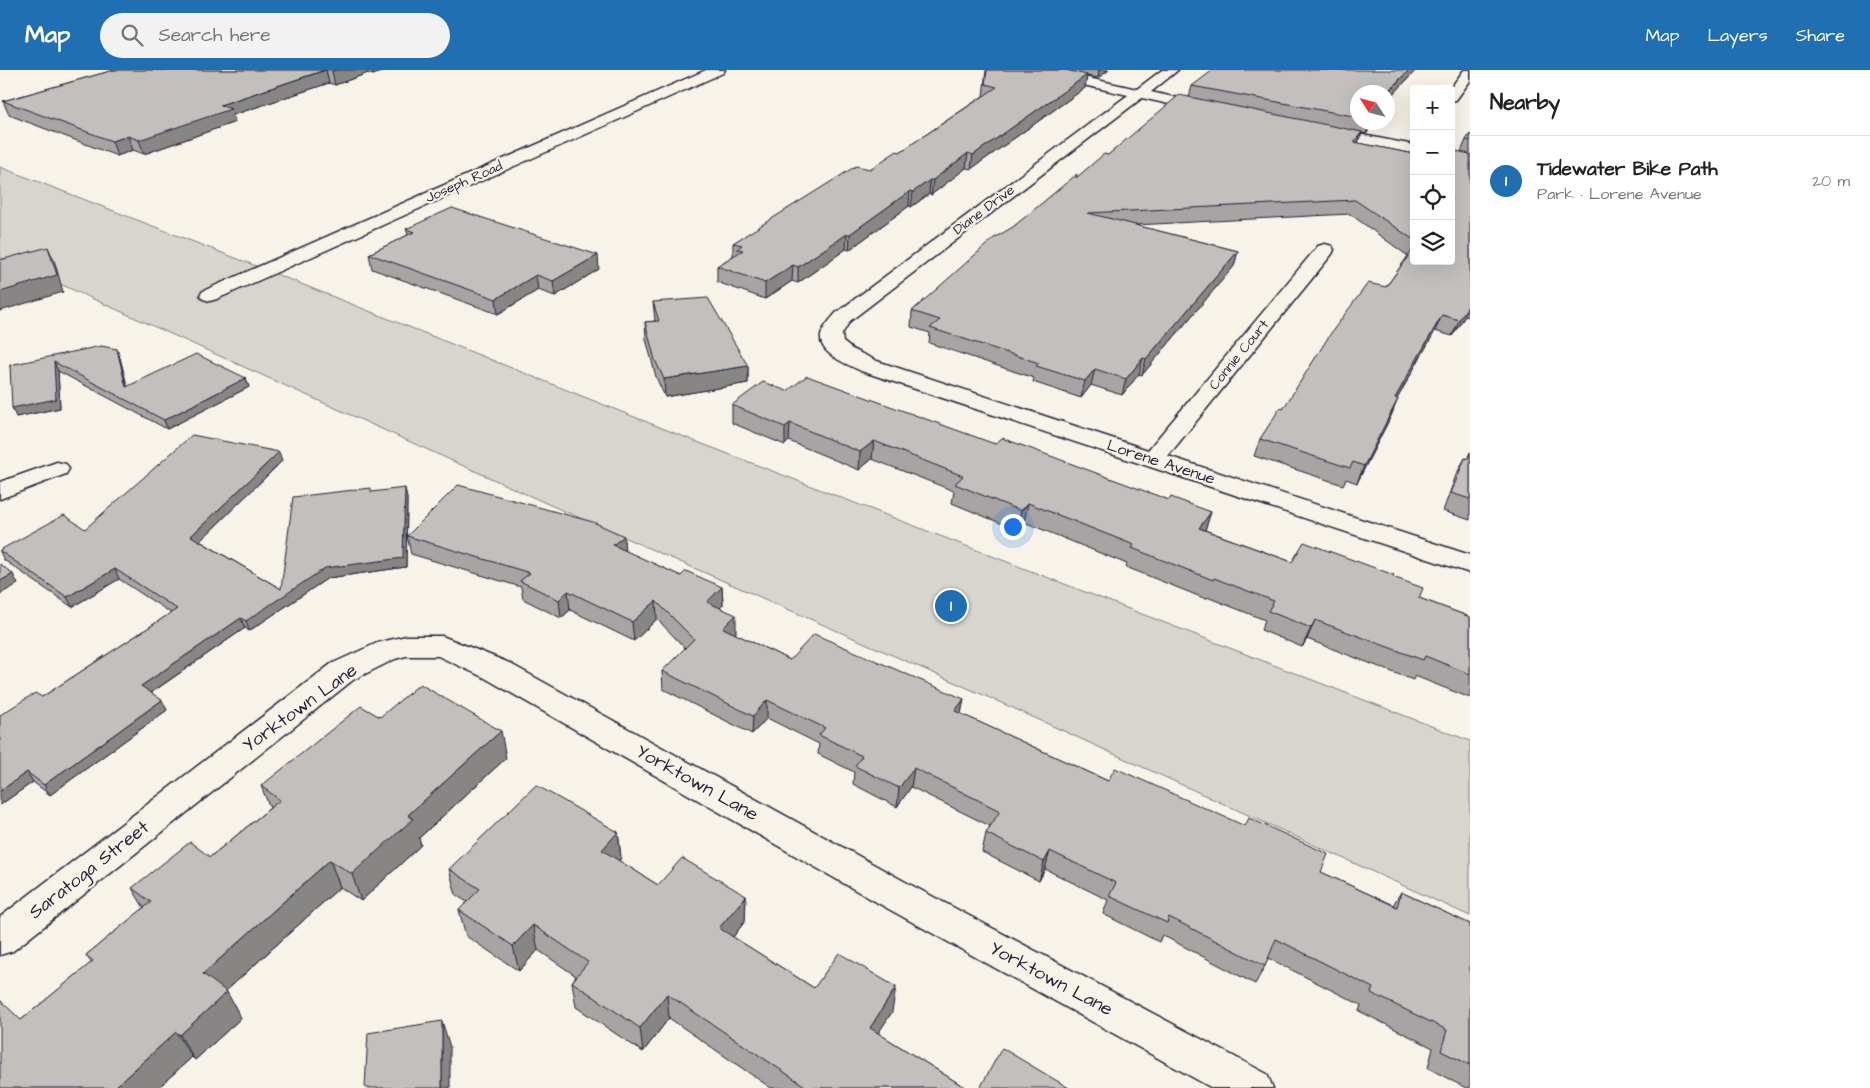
<!DOCTYPE html>
<meta charset="utf-8">
<style>
body{margin:0;font-family:"Architects Daughter",sans-serif;background:#f2f2f2;color:#222}
.controls{position:absolute;right:15px;top:15px;display:grid;overflow:hidden;border-radius:5px;box-shadow:0 5px 20px #0002}
.controls button{width:45px;height:45px;display:grid;place-items:center;padding:0;border:0;border-bottom:1px solid #e0e0e0;background:#fff;color:#222;font:25px sans-serif}
.compass{position:absolute;left:1350px;top:15px;width:45px;height:45px;border-radius:50%;background:#fff;box-shadow:0 5px 20px #0002;rotate:306deg}
.you{position:absolute;left:1012px;top:456px;width:18px;height:18px;margin:-12px;border:4px solid #fff;border-radius:50%;background:#1a73e8;box-shadow:0 0 0 8px #1a73e833}
.badge{display:grid;place-items:center;width:32px;height:32px;border-radius:50%;background:#1f6fb2;color:#fff;font-size:16px;font-weight:700}
.pin{position:absolute;translate:-50% -50%;border:2px solid #fff;box-shadow:0 1px 5px #0006}
.list{margin:0;padding:0;list-style:none}
h2{display:flex;justify-content:space-between;align-items:center;height:65px;margin:0;padding:0 20px;font-size:21px}
h2 small{font-size:16px;font-weight:400;color:#767676}
.list li{display:grid;grid-template-columns:32px 1fr auto;gap:15px;align-items:center;box-sizing:border-box;height:90px;padding:0 20px;border-top:1px solid #e0e0e0}
.list b{display:block;font-size:19px;white-space:nowrap}
.list p{margin:0;font-size:16px;white-space:nowrap;color:#767676}
.list em{font-size:16px;font-style:normal;color:#767676}
.icon{flex:none;width:28px;height:28px;fill:none;stroke:currentColor;stroke-width:2;stroke-linecap:round;stroke-linejoin:round}
.map{position:relative;flex:none;width:1470px;height:1018px;overflow:hidden}
header{display:flex;align-items:center;gap:30px;box-sizing:border-box;height:70px;padding:0 25px;background:#1f6fb2;color:#fff}
header strong{font-size:24px}
nav{display:flex;gap:28px;margin-inline-start:auto;font-size:18px}
.search{width:350px;height:45px;background:#f2f2f2;display:flex;align-items:center;gap:12px;box-sizing:border-box;padding:0 18px;border-radius:28px;color:#767676;font-size:19px}
main{display:flex}
aside{flex:1;background:#fff}
.map>svg:first-child{display:block}
.green{fill:#d8d5cf;stroke:#7d7c85}
.lines{fill:none;stroke-linecap:round;stroke-linejoin:round}
.minor-casing{stroke:#22223b;stroke-width:3}
.minor{fill:#f7f3e8;fill-rule:evenodd}
.wall{fill:#a7a4a3;stroke:#22223b}
.shaded-wall{fill:#888684;stroke:#22223b}
.building{fill:#c2bfbd;stroke:#22223b}
.labels{text-anchor:middle;dominant-baseline:central;stroke-width:4.5;stroke-linejoin:round;paint-order:stroke}
.far-street-label{font-size:14px;fill:#22223b;stroke:#f7f3e8}
.street-label{font-size:16px;fill:#22223b;stroke:#f7f3e8}
.near-street-label{font-size:19px;fill:#22223b;stroke:#f7f3e8}
</style>
<header>
<strong>Map</strong>
<div class="search"><svg class="icon" aria-label="search" viewBox="0 0 24 24"><circle cx="10" cy="10" r="6"/><path d="M15 15l6 6"/></svg>Search here</div>
<nav><a>Map</a><a>Layers</a><a>Share</a></nav>
</header>
<main>
<div class="map">
<svg width="1470" height="1018" viewBox="0 0 1470 1018">
<rect width="100%" height="100%" fill="#f7f3e8"/>
<filter id="ink" filterUnits="userSpaceOnUse"><feTurbulence type="fractalNoise" baseFrequency=".02" numOctaves="2"/><feDisplacementMap in="SourceGraphic" scale="10" xChannelSelector="R" yChannelSelector="G"/><feConvolveMatrix kernelMatrix="1 2 1 2 8 2 1 2 1" color-interpolation-filters="sRGB"/></filter>
<g filter="url(#ink)">
<path class="green" d="M 0,97 L 251,194 L 687,368 L 1470,671 L 1470,846 L 1013,638 L 548,434 L 0,187 Z"/>
<g class="lines">
<g class="minor-casing">
<path id="minor" d="M 706,0 L 725,0 L 723,3 L 217,229 L 210,231 L 203,229 L 200,225 L 203,221 Z
M 1043,0 L 1053,0 L 1137,19 L 1162,0 L 1178,0 L 1151,22 L 1214,36 L 1216,39 L 1214,42 L 1209,43 L 1142,28 L 850,251 L 842,264 L 843,272 L 852,279 L 877,291 L 1148,380 L 1318,176 L 1325,174 L 1332,176 L 1334,180 L 1332,184 L 1168,386 L 1470,485 L 1470,503 L 861,301 C 848,294 814,283 822,262 C 825,255 831,249 836,243 L 1128,25 L 1043,6 L 1041,3 Z
M 1464,0 L 1470,0 L 1470,11 L 1456,30 L 1451,31 L 1451,19 L 1450,19 Z
M 1322,57 L 1414,75 L 1414,85 L 1317,65 L 1314,62 L 1317,59 Z
M 57,392 L 66,394 L 69,399 L 66,404 L 0,429 L 0,412 Z
M 406,566 L 442,566 L 507,592 L 911,815 L 1267,1004 L 1273,1018 L 1212,1018 L 885,837 L 485,608 L 438,586 L 406,586 L 395,589 L 353,610 L 13,881 L 0,885 L 0,847 L 331,594 L 377,573 Z"/>
</g>
<use href="#minor" class="minor"/>
</g>
<path class="wall" d="M 114,0 L 386,0 L 373,5 L 368,3 L 335,15 L 329,13 L 233,45 L 235,52 L 144,84 L 133,80 L 117,86 L 9,45 L 3,31 Z
M 986,0 L 1109,0 L 1098,8 L 1087,6 L 1085,18 L 971,99 L 966,98 L 931,125 L 929,124 L 911,137 L 909,136 L 849,180 L 846,179 L 798,213 L 792,211 L 765,229 L 717,212 L 717,196 L 733,186 L 733,173 L 870,99 L 900,82 L 983,26 Z
M 1416,0 L 1388,30 L 1388,22 L 1358,22 L 1358,52 L 1375,52 L 1366,64 L 1362,63 L 1358,73 L 1414,84 L 1414,191 L 1466,70 L 1470,64 L 1470,247 L 1465,246 L 1452,266 L 1435,261 L 1397,329 L 1391,346 L 1357,413 L 1346,409 L 1343,415 L 1254,386 L 1260,369 L 1283,339 L 1386,217 L 1408,186 L 1350,144 L 1135,155 L 1238,181 L 1234,196 L 1142,305 L 1139,304 L 1122,325 L 1091,315 L 1081,328 L 1033,312 L 1034,308 L 929,273 L 930,263 L 911,257 L 912,241 L 1013,157 L 1076,108 L 1189,27 L 1192,16 Z
M 406,159 L 599,199 L 555,226 L 538,220 L 498,244 L 372,199 L 369,184 L 408,165 Z
M 653,232 L 748,296 L 748,313 L 665,327 L 656,307 L 646,269 L 645,252 L 655,251 Z
M 117,279 L 120,288 L 127,317 L 246,308 L 249,317 L 167,359 L 58,301 L 60,338 L 16,347 L 10,295 Z
M 787,321 L 995,374 L 1169,430 L 1211,442 L 1205,460 L 1292,492 L 1393,507 L 1419,528 L 1470,547 L 1470,628 L 1415,606 L 1413,610 L 1307,569 L 1302,577 L 1261,560 L 1265,550 L 1207,527 L 1206,529 L 1126,497 L 1127,494 L 1024,452 L 1017,460 L 952,433 L 954,421 L 872,389 L 859,400 L 789,371 L 785,375 L 732,353 L 732,335 Z
M 279,382 L 282,391 L 200,471 L 281,519 L 372,422 L 407,428 L 406,497 L 328,508 L 249,561 L 245,558 L 151,623 L 167,640 L 50,725 L 33,712 L 0,735 L 42,627 L 171,543 L 119,509 L 72,537 L 4,490 L 0,482 L 0,480 L 85,459 Z
M 1470,382 L 1470,450 L 1443,441 L 1456,405 L 1465,388 L 1467,389 Z
M 407,466 L 625,481 L 681,506 L 722,517 L 723,535 L 720,538 L 736,563 L 735,564 L 790,590 L 964,629 L 961,644 L 1108,711 L 1321,802 L 1393,835 L 1401,822 L 1470,854 L 1470,1018 L 1466,1018 L 1428,998 L 1433,978 L 1359,941 L 1361,935 L 1268,888 L 1265,896 L 1255,914 L 1162,865 L 1159,872 L 1103,844 L 1108,830 L 1045,799 L 1039,811 L 982,782 L 986,763 L 990,756 L 911,717 L 897,737 L 853,714 L 854,702 L 818,684 L 819,674 L 767,648 L 752,664 L 663,619 L 662,601 L 685,578 L 657,549 L 634,571 L 570,540 L 561,548 L 523,529 L 521,517 L 411,484 Z
M 380,647 L 506,688 L 419,768 L 421,775 L 361,831 L 340,817 L 226,921 L 241,948 L 195,990 L 192,987 L 158,1018 L 0,1018 L 21,950 L 91,893 L 86,885 L 144,838 L 132,818 L 210,787 L 270,738 L 261,716 Z
M 618,762 L 621,788 L 619,791 L 658,815 L 746,826 L 745,851 L 733,867 L 814,918 L 892,942 L 878,963 L 966,1018 L 771,1018 L 669,948 L 643,982 L 576,937 L 572,912 L 576,906 L 538,880 L 519,901 L 466,866 L 459,840 L 467,832 L 456,825 L 449,799 Z"/>
<path class="shaded-wall" d="M 326,0 L 329,13 L 233,45 L 235,52 L 144,84 L 139,70 L 220,35 Z
M 337,0 L 367,0 L 368,3 L 335,15 L 332,1 Z
M 372,0 L 386,0 L 373,5 Z
M 1099,0 L 1109,0 L 1098,8 Z
M 1409,0 L 1416,0 L 1388,30 L 1388,22 Z
M 1087,5 L 1085,18 L 971,99 L 973,85 Z
M 1370,52 L 1375,52 L 1366,64 Z
M 1362,62 L 1357,75 L 1354,72 Z
M 128,66 L 133,80 L 117,86 L 112,71 Z
M 968,83 L 966,98 L 931,125 L 933,110 Z
M 930,110 L 929,124 L 911,137 L 913,122 Z
M 910,121 L 909,136 L 849,180 L 850,164 Z
M 847,164 L 846,179 L 798,213 L 798,197 Z
M 48,177 L 55,193 L 63,222 L 0,241 L 0,222 Z
M 1238,181 L 1234,196 L 1142,305 L 1146,289 Z
M 598,185 L 599,199 L 555,226 L 553,211 Z
M 793,195 L 792,211 L 765,229 L 765,213 Z
M 536,205 L 538,220 L 498,244 L 496,229 Z
M 1470,233 L 1465,246 L 1452,266 L 1459,250 Z
M 1442,245 L 1435,261 L 1388,345 L 1395,328 Z
M 117,279 L 120,288 L 130,326 L 126,317 Z
M 1143,288 L 1139,304 L 1122,325 L 1126,309 Z
M 54,292 L 58,301 L 60,338 L 16,347 L 12,338 Z
M 748,296 L 748,313 L 665,327 L 664,309 Z
M 1095,299 L 1091,315 L 1081,328 L 1085,311 Z
M 246,308 L 249,317 L 167,359 L 164,350 Z
M 1398,329 L 1391,346 L 1357,413 L 1364,396 Z
M 790,353 L 789,371 L 785,375 L 785,357 Z
M 874,371 L 872,389 L 859,400 L 860,382 Z
M 279,382 L 282,391 L 195,476 L 191,466 Z
M 405,418 L 407,428 L 406,497 L 328,508 L 249,561 L 246,551 Z
M 1028,433 L 1024,452 L 1017,460 L 1021,441 Z
M 1211,442 L 1205,460 L 1199,458 Z
M 624,466 L 625,484 L 613,475 Z
M 115,499 L 119,509 L 72,537 L 67,527 Z
M 13,504 L 18,514 L 0,524 L 0,511 Z
M 722,517 L 723,535 L 708,550 L 707,532 Z
M 568,521 L 570,540 L 561,548 L 559,530 Z
M 656,531 L 657,549 L 634,571 L 632,552 Z
M 736,545 L 736,563 L 723,577 L 723,558 Z
M 241,548 L 245,558 L 146,626 L 141,616 Z
M 1315,550 L 1307,569 L 1302,577 L 1311,558 Z
M 964,629 L 960,647 L 955,641 Z
M 162,630 L 167,640 L 50,725 L 44,715 Z
M 767,630 L 767,648 L 752,664 L 753,646 Z
M 501,661 L 506,688 L 419,768 L 421,775 L 361,831 L 352,804 L 408,745 Z
M 914,698 L 911,717 L 897,737 L 899,718 Z
M 27,702 L 33,712 L 0,735 L 0,721 Z
M 618,762 L 621,788 L 605,806 L 602,780 Z
M 1050,781 L 1045,799 L 1039,811 L 1044,792 Z
M 330,790 L 340,817 L 217,929 L 203,904 Z
M 746,826 L 745,851 L 720,884 L 719,858 Z
M 533,855 L 538,880 L 519,901 L 513,876 Z
M 896,917 L 892,942 L 866,982 L 870,958 Z
M 227,922 L 241,948 L 195,990 L 180,965 Z
M 667,924 L 669,948 L 643,982 L 640,958 Z
M 442,951 L 450,977 L 450,1018 L 442,1018 Z
M 176,962 L 192,987 L 158,1018 L 114,1018 Z"/>
<path class="building" d="M 114,0 L 325,0 L 220,35 L 231,39 L 139,70 L 128,66 L 112,71 L 3,31 Z
M 987,0 L 1066,0 L 1087,5 L 973,85 L 968,83 L 933,110 L 930,110 L 913,122 L 910,121 L 850,164 L 847,164 L 798,197 L 793,195 L 765,213 L 717,196 L 743,180 L 737,179 L 742,175 L 733,173 L 856,96 L 870,99 L 897,81 L 900,82 L 997,17 L 985,14 Z
M 1213,0 L 1409,0 L 1387,22 L 1358,22 L 1358,47 L 1192,16 Z
M 1179,25 L 1362,62 L 1354,72 L 1414,84 L 1414,170 L 1355,130 L 1088,143 L 1238,181 L 1146,289 L 1143,288 L 1126,309 L 1095,299 L 1085,311 L 1036,296 L 1039,293 L 930,258 L 940,250 L 912,241 L 994,168 L 1013,157 L 1077,104 L 1076,108 L 1104,84 L 1108,85 Z
M 1470,64 L 1470,71 L 1466,70 Z
M 1456,81 L 1470,84 L 1470,233 L 1459,250 L 1442,245 L 1395,328 L 1398,329 L 1364,396 L 1353,392 L 1350,398 L 1260,369 L 1280,338 L 1283,339 L 1331,263 L 1368,213 L 1386,217 L 1414,178 L 1414,191 L 1451,191 L 1451,87 Z
M 452,138 L 598,185 L 553,211 L 536,205 L 496,229 L 369,184 L 414,162 L 406,159 Z
M 48,177 L 57,205 L 0,222 L 0,190 Z
M 708,228 L 748,296 L 664,309 L 655,290 L 645,252 L 659,251 L 653,232 Z
M 101,276 L 117,279 L 126,317 L 196,284 L 246,308 L 164,350 L 54,292 L 56,329 L 12,338 L 10,295 Z
M 807,306 L 995,374 L 1002,368 L 1169,430 L 1171,427 L 1211,442 L 1199,458 L 1292,492 L 1304,472 L 1394,505 L 1393,507 L 1423,518 L 1419,528 L 1470,547 L 1470,604 L 1425,586 L 1423,590 L 1315,550 L 1311,558 L 1268,541 L 1274,531 L 1214,508 L 1213,510 L 1132,478 L 1134,475 L 1028,433 L 1021,441 L 955,414 L 963,406 L 874,371 L 860,382 L 790,353 L 785,357 L 732,335 L 763,312 L 787,321 Z
M 192,365 L 279,382 L 191,466 L 281,519 L 293,427 L 371,418 L 371,422 L 405,418 L 403,488 L 325,498 L 246,551 L 241,548 L 141,616 L 162,630 L 44,715 L 27,702 L 0,721 L 0,645 L 35,623 L 42,627 L 177,539 L 115,499 L 67,527 L 0,481 L 0,480 L 64,445 L 85,459 Z
M 1470,383 L 1470,429 L 1451,423 L 1465,388 L 1467,389 Z
M 458,415 L 593,452 L 624,466 L 613,475 L 681,506 L 686,501 L 722,517 L 707,532 L 736,545 L 723,558 L 790,590 L 814,564 L 964,629 L 955,641 L 1108,711 L 1115,698 L 1245,756 L 1249,748 L 1328,784 L 1321,802 L 1397,837 L 1401,822 L 1470,854 L 1470,995 L 1441,981 L 1447,960 L 1371,923 L 1373,918 L 1276,869 L 1265,896 L 1169,847 L 1167,853 L 1109,826 L 1116,813 L 1050,781 L 1044,792 L 986,763 L 1000,741 L 914,698 L 899,718 L 855,696 L 862,686 L 819,665 L 825,658 L 767,630 L 753,646 L 662,601 L 694,569 L 656,531 L 632,552 L 568,521 L 559,530 L 520,511 L 530,503 L 407,466 Z
M 0,494 L 13,504 L 0,511 Z
M 420,614 L 501,661 L 408,745 L 413,749 L 352,804 L 330,790 L 203,904 L 227,922 L 180,965 L 176,962 L 114,1018 L 0,1018 L 0,930 L 21,950 L 93,891 L 86,885 L 151,832 L 132,818 L 190,772 L 210,787 L 280,730 L 261,716 L 361,636 L 380,647 Z
M 536,715 L 618,762 L 602,780 L 658,815 L 682,788 L 746,826 L 719,858 L 814,918 L 839,883 L 896,917 L 870,958 L 966,1018 L 808,1018 L 667,924 L 640,958 L 572,912 L 588,892 L 533,855 L 513,876 L 459,840 L 480,819 L 449,799 Z
M 442,951 L 442,1018 L 365,1018 L 368,963 Z
M 1002,978 L 1069,1018 L 980,1018 Z"/>
</g>
<g class="labels">
<g class="far-street-label">
<text transform="translate(464 112) rotate(-24)">Joseph Road</text>
<text transform="translate(984 140) rotate(-37)">Diane Drive</text>
<text transform="translate(1239 285) rotate(-51)">Connie Court</text>
</g>
<g class="street-label">
<text transform="translate(1161 392) rotate(18)">Lorene Avenue</text>
</g>
<g class="near-street-label">
<text transform="translate(300 638) rotate(-36)">Yorktown Lane</text>
<text transform="translate(697 713) rotate(29)">Yorktown Lane</text>
<text transform="translate(89 800) rotate(-38)">Saratoga Street</text>
<text transform="translate(1051 909) rotate(28)">Yorktown Lane</text>
</g>
</g>
</svg>
<div class="controls">
<button>+</button>
<button>−</button>
<button><svg class="icon" aria-label="locate" viewBox="0 0 24 24"><circle cx="12" cy="12" r="6"/><path d="M12 2v4M12 18v4M2 12h4M18 12h4"/></svg></button>
<button><svg class="icon" aria-label="layers" viewBox="0 0 24 24"><path d="M12 4l9 5-9 5-9-5zM3 14l9 5 9-5"/></svg></button>
</div>
<svg class="compass" viewBox="-18 -18 36 36"><path d="M0-13l5 13h-10z" fill="#e53935"/><path d="M0 13l5-13h-10z" fill="#767676"/></svg>
<div class="you"></div>
<div class="pin badge" style="left:951px;top:536px">1</div>
</div>
<aside>
<h2>Nearby<small></small></h2>
<ul class="list">
<li><span class="badge">1</span><div><b>Tidewater Bike Path</b><p>Park · Lorene Avenue</p></div><em>20 m</em></li>
</ul>
</aside>
</main>
